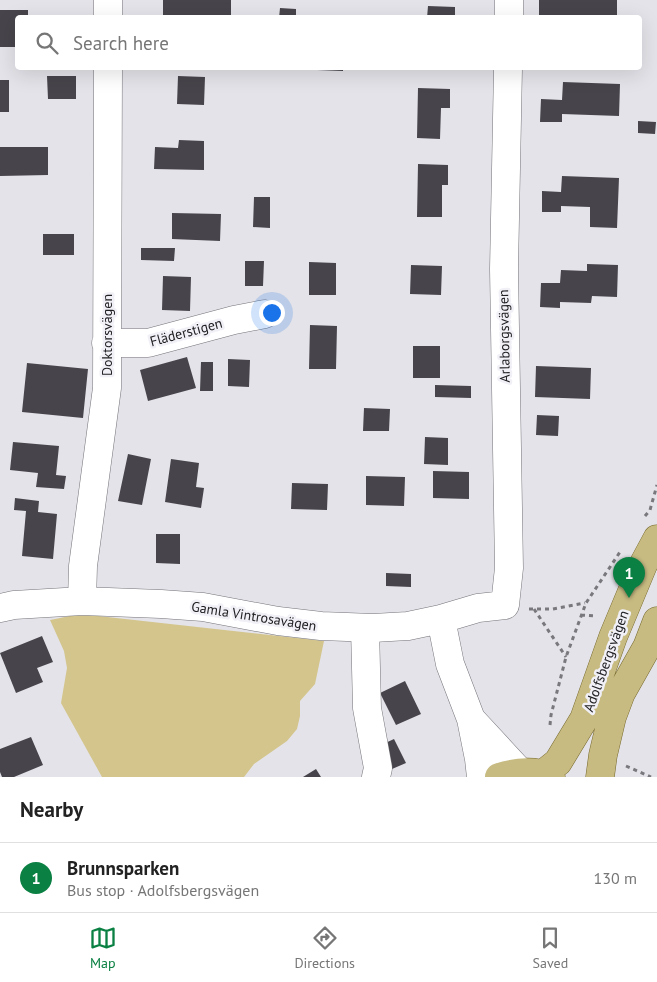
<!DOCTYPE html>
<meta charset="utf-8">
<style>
body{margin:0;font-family:"PT Sans",sans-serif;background:#f6f6f6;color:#222}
.you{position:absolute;left:271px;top:312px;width:18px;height:18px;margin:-12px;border:4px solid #fff;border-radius:50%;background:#1a73e8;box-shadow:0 0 0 8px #1a73e833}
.badge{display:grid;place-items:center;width:32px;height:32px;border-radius:50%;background:#0b8043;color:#fff;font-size:16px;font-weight:700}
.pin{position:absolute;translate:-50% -41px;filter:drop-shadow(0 1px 2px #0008)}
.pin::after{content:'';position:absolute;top:26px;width:18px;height:15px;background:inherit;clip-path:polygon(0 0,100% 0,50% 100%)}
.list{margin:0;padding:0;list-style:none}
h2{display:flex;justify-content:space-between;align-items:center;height:65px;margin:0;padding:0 20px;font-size:21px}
h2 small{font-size:16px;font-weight:400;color:#767676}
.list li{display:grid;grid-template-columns:32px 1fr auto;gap:15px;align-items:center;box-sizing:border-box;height:70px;padding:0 20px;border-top:1px solid #e0e0e0}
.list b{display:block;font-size:19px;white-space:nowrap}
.list p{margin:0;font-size:16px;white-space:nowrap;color:#767676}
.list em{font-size:16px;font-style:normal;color:#767676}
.icon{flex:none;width:28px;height:28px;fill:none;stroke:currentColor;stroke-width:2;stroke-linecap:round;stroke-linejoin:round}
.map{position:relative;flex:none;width:657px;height:777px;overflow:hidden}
.search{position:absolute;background:#fff;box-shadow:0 5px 20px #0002;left:15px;right:15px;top:15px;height:55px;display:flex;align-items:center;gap:12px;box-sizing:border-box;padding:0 18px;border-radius:5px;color:#767676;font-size:19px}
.sheet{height:135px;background:#fff}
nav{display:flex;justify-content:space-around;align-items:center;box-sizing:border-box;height:70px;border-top:1px solid #e0e0e0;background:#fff;font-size:14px;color:#767676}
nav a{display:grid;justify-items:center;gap:2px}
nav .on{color:#0b8043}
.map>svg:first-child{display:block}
.green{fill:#d3c58c}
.building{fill:#47454b}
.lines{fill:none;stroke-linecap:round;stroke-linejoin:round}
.minor-casing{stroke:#757379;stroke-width:29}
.major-casing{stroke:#75672a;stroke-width:29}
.path{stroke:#79787c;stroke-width:3;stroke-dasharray:4 4;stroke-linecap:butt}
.minor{stroke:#fff;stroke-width:28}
.major{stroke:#c7bb82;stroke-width:28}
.labels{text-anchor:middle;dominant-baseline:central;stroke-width:5;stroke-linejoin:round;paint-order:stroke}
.street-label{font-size:14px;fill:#212123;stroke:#f1f0f7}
</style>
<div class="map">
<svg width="657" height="777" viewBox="0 0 657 777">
<rect width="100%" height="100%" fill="#e4e3e9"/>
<path class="green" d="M 80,614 L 324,641 L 315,684 L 300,701 L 300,716 L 297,729 L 287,741 L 254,764 L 244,777 L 102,777 L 61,703 L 67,668 L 64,651 L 50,620 Z"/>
<path class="building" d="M 163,0 L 231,0 L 231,18 L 163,18 Z
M 539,0 L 617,0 L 617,18 L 539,18 Z
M 428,6 L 455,7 L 455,18 L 427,18 Z
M 280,8 L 296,9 L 296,18 L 279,18 Z
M 0,10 L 28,10 L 28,18 L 18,18 L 18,47 L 0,47 Z
M 142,68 L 176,68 L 175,70 L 142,70 Z
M 317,68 L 343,68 L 343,71 L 317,70 Z
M 47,76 L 76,76 L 76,99 L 48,99 Z
M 178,76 L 205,77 L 204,105 L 177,104 Z
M 0,80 L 9,80 L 9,112 L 0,112 Z
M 563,82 L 620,84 L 619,116 L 562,114 L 562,122 L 540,122 L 541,99 L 562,100 Z
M 418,88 L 450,89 L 450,108 L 441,108 L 440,139 L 417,138 Z
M 638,121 L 656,122 L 655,134 L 638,133 Z
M 179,140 L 204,141 L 204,170 L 154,169 L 155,147 L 178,148 Z
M 0,147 L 48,147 L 48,175 L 0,176 Z
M 418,164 L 448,165 L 448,185 L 442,185 L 442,217 L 417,217 Z
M 562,176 L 619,178 L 617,228 L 590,227 L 590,207 L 561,206 L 561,212 L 542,212 L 542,191 L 561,192 Z
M 254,197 L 270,197 L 270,228 L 253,227 Z
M 172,213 L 221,214 L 220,241 L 172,239 Z
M 43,234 L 74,234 L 74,255 L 43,255 Z
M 141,248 L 175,248 L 174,261 L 141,260 Z
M 245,261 L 264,261 L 263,286 L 245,286 Z
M 309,262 L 336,263 L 336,295 L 309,295 Z
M 587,264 L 618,265 L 617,297 L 592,296 L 591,303 L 560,302 L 560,308 L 540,307 L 541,283 L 560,283 L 561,270 L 587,271 Z
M 411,265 L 442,266 L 441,295 L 410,294 Z
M 163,276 L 191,277 L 190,311 L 162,310 Z
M 310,325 L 337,326 L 336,369 L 309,369 Z
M 413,346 L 440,346 L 440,378 L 413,378 Z
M 187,357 L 196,388 L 148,401 L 140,370 Z
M 228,359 L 250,360 L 249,387 L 228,386 Z
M 201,362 L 213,362 L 213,391 L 200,391 Z
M 27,363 L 88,369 L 83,418 L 22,412 Z
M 536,366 L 591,368 L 590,399 L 535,397 Z
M 435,385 L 471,386 L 471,398 L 435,397 Z
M 364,408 L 390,409 L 389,431 L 363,431 Z
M 537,415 L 559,416 L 558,436 L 536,435 Z
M 425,437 L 448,438 L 448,465 L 424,464 Z
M 13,442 L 59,446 L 56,475 L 66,476 L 64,489 L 36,487 L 38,473 L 10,470 Z
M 128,454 L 151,459 L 142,505 L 118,501 Z
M 171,459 L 199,463 L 196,487 L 204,488 L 201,508 L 165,502 Z
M 433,471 L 469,472 L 469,499 L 433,498 Z
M 366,476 L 405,477 L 404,506 L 366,505 Z
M 292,483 L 328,484 L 327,510 L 291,509 Z
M 15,498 L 39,501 L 38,512 L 57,514 L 53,559 L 22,556 L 26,511 L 14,510 Z
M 156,534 L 180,534 L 180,564 L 156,563 Z
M 386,573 L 411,574 L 411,587 L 386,586 Z
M 42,636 L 53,662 L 37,668 L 43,682 L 16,693 L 0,653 Z
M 405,681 L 421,714 L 396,725 L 380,693 Z
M 31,737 L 43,765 L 14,777 L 2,777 L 0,772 L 0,749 Z
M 394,739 L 406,763 L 392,769 L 381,745 Z
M 316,769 L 321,777 L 303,777 Z"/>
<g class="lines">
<g class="minor-casing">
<path id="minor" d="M 108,18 L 108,0
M 509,18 L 509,0
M 106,343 L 148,343 L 234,320 L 265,314
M 82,601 L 83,566 L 107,388 L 108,68
M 0,608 L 14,605 L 82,601 L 161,604 L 203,607 L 278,621 L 321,626 L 373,628 L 408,626 L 441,619 L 478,608 L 505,605 L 509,568 L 504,269 L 508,68
M 441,619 L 450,664 L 471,719 L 479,759 L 481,777
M 365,628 L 367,708 L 378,768 L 376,777
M 471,719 L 520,772"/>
</g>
<g class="major-casing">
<path id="major" d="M 543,774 L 558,762 L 584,719 L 613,637 L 643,565 L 657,539
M 499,777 C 515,772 534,770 551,777
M 600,777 L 603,755 L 612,717 L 621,693 L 647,647 L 657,621"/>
</g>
<path class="path" d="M 645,516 L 650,510 L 657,485
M 529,609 L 553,609 L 585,603
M 534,609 L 566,657
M 581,615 L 595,616
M 550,725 L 551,715 L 566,657 L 586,603 L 620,552
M 626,766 L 651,777"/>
<use href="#minor" class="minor"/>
<use href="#major" class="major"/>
</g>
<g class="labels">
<g class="street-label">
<text transform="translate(186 332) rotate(-15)">Fläderstigen</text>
<text transform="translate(107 335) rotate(-90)">Doktorsvägen</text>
<text transform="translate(504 336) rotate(-91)">Arlaborgsvägen</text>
<text transform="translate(254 616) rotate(9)">Gamla Vintrosavägen</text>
<text transform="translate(606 661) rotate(-70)">Adolfsbergsvägen</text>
</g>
</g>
</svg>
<div class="you"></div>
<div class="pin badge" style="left:629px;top:598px">1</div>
<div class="search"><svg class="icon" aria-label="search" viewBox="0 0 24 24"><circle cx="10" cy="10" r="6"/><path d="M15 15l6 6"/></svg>Search here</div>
</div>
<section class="sheet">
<h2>Nearby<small></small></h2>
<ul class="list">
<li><span class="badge">1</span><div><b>Brunnsparken</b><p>Bus stop · Adolfsbergsvägen</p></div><em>130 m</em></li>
</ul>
</section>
<nav>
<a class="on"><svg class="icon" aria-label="map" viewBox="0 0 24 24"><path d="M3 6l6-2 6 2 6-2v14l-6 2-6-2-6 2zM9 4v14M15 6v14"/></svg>Map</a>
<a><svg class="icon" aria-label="directions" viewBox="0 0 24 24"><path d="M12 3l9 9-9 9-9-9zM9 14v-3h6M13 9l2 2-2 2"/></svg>Directions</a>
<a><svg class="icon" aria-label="saved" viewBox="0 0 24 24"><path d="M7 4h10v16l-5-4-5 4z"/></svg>Saved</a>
</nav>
